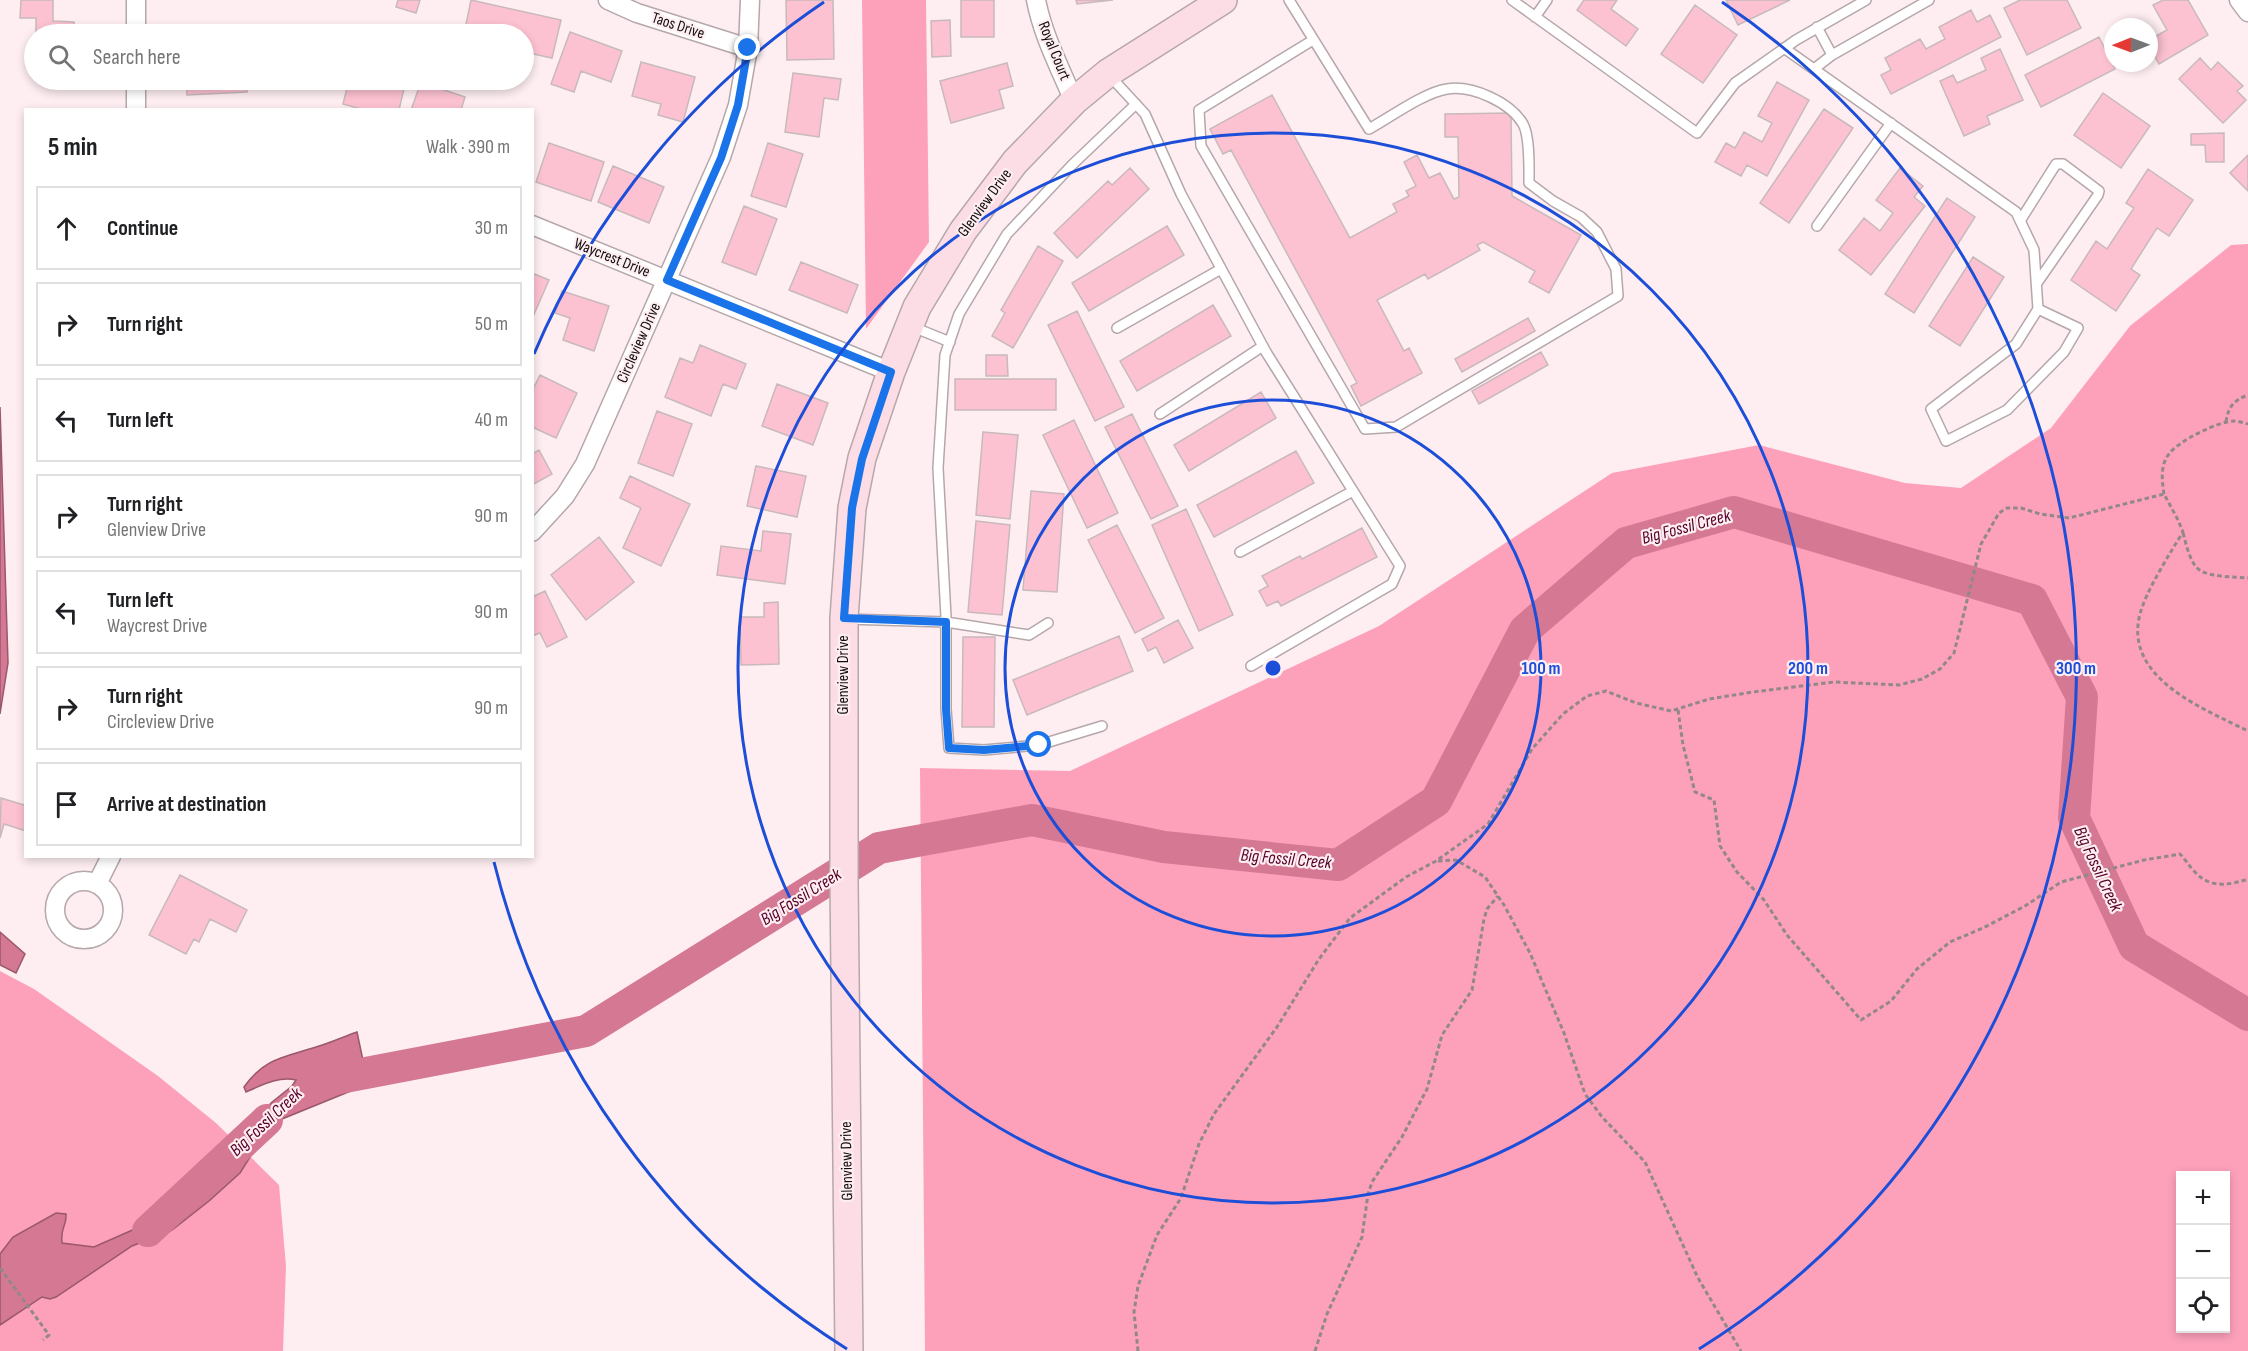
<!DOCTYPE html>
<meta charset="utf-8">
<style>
body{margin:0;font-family:"Sofia Sans Condensed",sans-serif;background:#f6f6f6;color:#202124}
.controls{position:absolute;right:18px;bottom:18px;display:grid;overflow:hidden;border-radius:0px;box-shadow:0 3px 9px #0003}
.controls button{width:54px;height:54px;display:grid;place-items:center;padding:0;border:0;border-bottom:2px solid #e0e0e0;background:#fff;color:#202124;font:30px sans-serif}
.compass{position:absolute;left:2104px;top:18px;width:54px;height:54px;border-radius:50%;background:#fff;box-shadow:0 3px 9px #0003;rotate:269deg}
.stop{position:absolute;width:18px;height:18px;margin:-14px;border:4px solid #1a73e8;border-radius:50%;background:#fff}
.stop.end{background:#1a73e8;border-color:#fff;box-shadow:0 2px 6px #0008}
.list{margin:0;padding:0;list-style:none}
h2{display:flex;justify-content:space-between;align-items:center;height:78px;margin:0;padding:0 24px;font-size:26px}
h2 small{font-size:20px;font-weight:400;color:#757577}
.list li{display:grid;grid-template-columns:39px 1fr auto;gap:18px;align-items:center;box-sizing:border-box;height:84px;margin:0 12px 12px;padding:0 12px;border:2px solid #e0e0e0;border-radius:0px}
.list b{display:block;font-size:22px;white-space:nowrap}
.list p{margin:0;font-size:20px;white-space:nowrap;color:#757577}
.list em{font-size:20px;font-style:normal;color:#757577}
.icon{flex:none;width:33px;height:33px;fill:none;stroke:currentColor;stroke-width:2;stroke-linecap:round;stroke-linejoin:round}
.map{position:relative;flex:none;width:2248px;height:1351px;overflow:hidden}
.search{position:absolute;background:#fff;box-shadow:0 3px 9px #0003;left:24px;top:24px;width:510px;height:66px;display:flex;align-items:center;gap:15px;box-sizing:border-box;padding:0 21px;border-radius:33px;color:#757577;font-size:22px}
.panel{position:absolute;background:#fff;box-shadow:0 3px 9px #0003;left:24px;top:108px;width:510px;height:750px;border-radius:0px}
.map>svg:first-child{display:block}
.green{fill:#fda1bb;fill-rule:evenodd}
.water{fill:#d47893;stroke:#9a586b;stroke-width:1.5}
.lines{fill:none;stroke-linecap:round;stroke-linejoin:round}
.river{stroke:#d47893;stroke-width:32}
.building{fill:#fdc2d1;stroke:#c8b9bc;stroke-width:1.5}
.service-casing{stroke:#b5a7aa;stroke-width:12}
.minor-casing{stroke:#b5a7aa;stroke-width:21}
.secondary-casing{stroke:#b5a7aa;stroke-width:30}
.path{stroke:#92878a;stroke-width:3;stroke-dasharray:4.5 3;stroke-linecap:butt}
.service{stroke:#fff;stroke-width:9}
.minor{stroke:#fff;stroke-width:18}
.secondary{stroke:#fcdde6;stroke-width:27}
.route{stroke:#1a73e8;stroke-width:8}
.ring{fill:none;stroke:#1d4ed8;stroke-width:3}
.labels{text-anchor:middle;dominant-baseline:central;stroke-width:4.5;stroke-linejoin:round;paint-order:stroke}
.street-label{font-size:16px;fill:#110c0d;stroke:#feeef2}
.water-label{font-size:18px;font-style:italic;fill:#550027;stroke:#feeef2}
.centre{fill:#1d4ed8;stroke:#feeef2;stroke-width:3}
.ring-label{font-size:18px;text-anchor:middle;font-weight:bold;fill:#1d4ed8;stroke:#feeef2;stroke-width:4.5;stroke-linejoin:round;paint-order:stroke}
</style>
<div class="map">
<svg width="2248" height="1351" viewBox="0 0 2248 1351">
<rect width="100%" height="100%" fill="#feeef2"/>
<path class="green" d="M 862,0 L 926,0 L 929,242 L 866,329 Z
M 2248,244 L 2248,1351 L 925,1351 L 920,768 L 1070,771 L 1379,626 L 1612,473 L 1759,445 L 1905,483 L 1961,488 L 2051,428 L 2130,326 L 2231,245 ZM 2180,1176 L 2226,1176 L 2226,1328 L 2180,1328 Z
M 0,971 L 34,989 L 158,1076 L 216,1123 L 279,1185 L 286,1266 L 283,1351 L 0,1351 Z"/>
<path class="water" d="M 0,407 L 8,663 L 0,714 Z
M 0,932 L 25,954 L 16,973 L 0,965 Z
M 357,1032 L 368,1084 L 282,1119 L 262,1138 L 240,1173 L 209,1201 L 172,1230 L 132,1246 L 56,1297 L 50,1299 L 42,1297 L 0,1325 L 0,1254 L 13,1237 L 56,1213 L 66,1214 C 67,1226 60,1227 62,1243 L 94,1247 L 153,1221 L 202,1187 L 228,1161 L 271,1103 L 292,1086 L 296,1080 C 279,1076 262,1085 246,1092 L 244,1087 C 264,1058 285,1057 316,1047 C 330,1043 343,1037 357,1032 Z"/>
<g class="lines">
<path class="river" d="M 324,1081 L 586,1031 L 879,848 L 1032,820 L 1164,847 L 1338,865 L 1436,801 L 1525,630 L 1626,543 L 1734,512 L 2032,600 L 2082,697 L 2074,818 L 2134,946 L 2248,1015
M 148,1231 L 267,1120"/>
</g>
<path class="building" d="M 21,0 L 53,0 L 53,21 L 74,22 L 74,34 L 36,34 L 36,18 L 20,18 Z
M 398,0 L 420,0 L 416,13 L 396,7 Z
M 471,0 L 561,20 L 552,58 L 524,52 L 524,34 L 464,34 Z
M 786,0 L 833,0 L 834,59 L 787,60 Z
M 961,0 L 994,0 L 994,37 L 961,37 Z
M 1076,0 L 1113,0 L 1077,4 Z
M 1584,0 L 1617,0 L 1611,9 L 1638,29 L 1626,46 L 1577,10 Z
M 1726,0 L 1790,0 L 1738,25 Z
M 2020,0 L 2067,0 L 2081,28 L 2027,55 L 2004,8 Z
M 2163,0 L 2188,0 L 2208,35 L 2159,64 L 2149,46 L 2149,40 L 2167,30 L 2153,5 Z
M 1695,5 L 1737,35 L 1703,83 L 1661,54 Z
M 1971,10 L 1977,22 L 1990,15 L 2001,37 L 1891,94 L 1881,75 L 1891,70 L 1885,58 L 1920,39 L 1926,49 L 1945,39 L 1939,27 Z
M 950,20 L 951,56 L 932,57 L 931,21 Z
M 226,26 L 227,34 L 184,34 L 184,28 Z
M 570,32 L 622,51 L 611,82 L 581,71 L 574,92 L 551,84 Z
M 2099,37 L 2115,69 L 2041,107 L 2025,75 Z
M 2000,49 L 2023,100 L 1987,116 L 1990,124 L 1964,136 L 1940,81 L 1953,75 L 1957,83 L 1986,70 L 1981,58 Z
M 2200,58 L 2211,70 L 2218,62 L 2243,86 L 2237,91 L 2246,100 L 2223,123 L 2179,79 Z
M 641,62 L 695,77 L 683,122 L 658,115 L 661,104 L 632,96 Z
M 1007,63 L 1013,86 L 999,90 L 1004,108 L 951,123 L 940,81 Z
M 793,73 L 841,79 L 838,100 L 824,98 L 819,137 L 785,132 Z
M 52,80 L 74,80 L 74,89 L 52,89 Z
M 186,80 L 247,80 L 247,92 L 187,95 Z
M 278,80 L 328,80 L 328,84 Z
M 349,80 L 406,80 L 399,110 L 364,110 L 343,104 Z
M 421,82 L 465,97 L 461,110 L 411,110 Z
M 1777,82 L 1809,100 L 1767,176 L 1747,165 L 1741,176 L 1715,162 L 1726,143 L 1735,148 L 1744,132 L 1762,142 L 1772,123 L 1758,116 Z
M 2103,93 L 2150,126 L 2121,168 L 2074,135 Z
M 1272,95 L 1350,238 L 1397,212 L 1393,204 L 1409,196 L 1406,191 L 1416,186 L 1404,162 L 1417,155 L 1429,178 L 1440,173 L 1454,199 L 1459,197 L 1458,137 L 1445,137 L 1445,114 L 1511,113 L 1512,196 L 1581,235 L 1549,293 L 1529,282 L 1535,271 L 1483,242 L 1477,245 L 1480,250 L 1428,279 L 1425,274 L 1377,300 L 1404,351 L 1409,348 L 1422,373 L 1361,406 L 1351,386 L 1357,383 L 1231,150 L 1223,154 L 1210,129 Z
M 1824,109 L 1853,128 L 1789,223 L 1760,203 Z
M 2224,133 L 2224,162 L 2206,162 L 2205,145 L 2191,145 L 2191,134 Z
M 549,143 L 604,162 L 591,201 L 536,182 Z
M 768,143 L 803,154 L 786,207 L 751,196 Z
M 2248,155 L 2248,191 L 2230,173 Z
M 613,166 L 664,187 L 649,223 L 598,202 Z
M 1130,168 L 1149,189 L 1077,258 L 1054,233 L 1108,181 L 1112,185 Z
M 1900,168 L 1923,186 L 1914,197 L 1925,206 L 1871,275 L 1839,250 L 1864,218 L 1880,231 L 1893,213 L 1876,200 Z
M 2148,169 L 2193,200 L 2169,236 L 2157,228 L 2131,269 L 2140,275 L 2116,311 L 2071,280 L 2096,241 L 2107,249 L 2134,208 L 2126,203 Z
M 1947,198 L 1975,217 L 1914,313 L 1885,294 Z
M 744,206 L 777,219 L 756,275 L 722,262 Z
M 1167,226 L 1184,255 L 1089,311 L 1072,283 Z
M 1038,246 L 1063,261 L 1013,348 L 992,336 L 1005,313 L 1001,310 Z
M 1973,257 L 2004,277 L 1960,346 L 1929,326 Z
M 801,262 L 858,285 L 847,313 L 789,290 Z
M 532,273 L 549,280 L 532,319 Z
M 562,291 L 609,306 L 594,351 L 563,340 L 570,318 L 555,313 Z
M 1213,305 L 1231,336 L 1137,391 L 1120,361 Z
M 1077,311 L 1124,407 L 1095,421 L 1048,325 Z
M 1528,318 L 1535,331 L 1462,372 L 1455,359 Z
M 700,345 L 746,364 L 736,389 L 723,384 L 711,416 L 665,397 L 680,358 L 693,363 Z
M 1541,352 L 1548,365 L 1479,404 L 1472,391 Z
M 986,355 L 1007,355 L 1008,376 L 986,376 Z
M 540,375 L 577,393 L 556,438 L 532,427 L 532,391 Z
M 955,379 L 1056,379 L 1056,410 L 955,410 Z
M 777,384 L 828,403 L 813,445 L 762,426 Z
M 1261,392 L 1276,418 L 1189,471 L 1174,445 Z
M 657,411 L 692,424 L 673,476 L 638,463 Z
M 1132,414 L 1178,506 L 1151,519 L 1105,427 Z
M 1074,420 L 1118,513 L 1087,528 L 1043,435 Z
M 983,432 L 1018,435 L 1010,519 L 976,515 Z
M 539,450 L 552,474 L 532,485 L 532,454 Z
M 1296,451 L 1314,483 L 1214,537 L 1197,505 Z
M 756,466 L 806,476 L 797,517 L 747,506 Z
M 630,476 L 690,504 L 661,566 L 623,548 L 641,508 L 620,498 Z
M 1031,491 L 1064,494 L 1057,592 L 1023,590 Z
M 1186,509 L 1233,615 L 1199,631 L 1152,525 Z
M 976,521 L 1010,525 L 1002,615 L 968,612 Z
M 1117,525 L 1164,618 L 1135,633 L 1088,540 Z
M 1362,528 L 1377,557 L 1281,606 L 1278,601 L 1267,606 L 1259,591 L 1268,586 L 1262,576 L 1300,556 L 1302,559 Z
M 763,531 L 791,534 L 785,584 L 717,575 L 721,546 L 761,551 Z
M 599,537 L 634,582 L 586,620 L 551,575 Z
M 545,591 L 567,637 L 547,647 L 540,633 L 532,636 L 532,597 Z
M 778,602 L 779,664 L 741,665 L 740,617 L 764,617 L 764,603 Z
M 1178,620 L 1193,648 L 1164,663 L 1156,647 L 1148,651 L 1142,639 Z
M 1119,636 L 1133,671 L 1027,715 L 1013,680 Z
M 963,637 L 995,637 L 994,727 L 962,727 Z
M 1,798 L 24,805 L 26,802 L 26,831 L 4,824 L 0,838 Z
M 180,875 L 247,910 L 236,932 L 210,919 L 199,942 L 194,939 L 186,954 L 149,935 Z"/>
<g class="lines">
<g class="service-casing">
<path id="service" d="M 1289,0 L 1369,129 C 1389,118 1425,92 1447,89 C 1472,85 1510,102 1523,124 C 1530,136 1529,168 1529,183 L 1553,201 L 1581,217 L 1597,232 L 1616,269 L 1618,296 L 1396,427 L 1365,429 L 1201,146 L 1199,110 L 1313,40
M 1512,0 L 1697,133 L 1735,83 L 1796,40 L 1866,0
M 1535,17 L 1547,0
M 1817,27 L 1832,55
M 1784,48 L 2016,212 L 2034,250 L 2038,309 L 2016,344 L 1931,409 L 1946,441 L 2007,410 L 2064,352 L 2078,328 L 2038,309
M 1814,69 L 1832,55 L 1929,0
M 1109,75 L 1145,114 L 1181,194 L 1266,352 L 1400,566 L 1392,584 L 1251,666
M 2020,221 L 2056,164 L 2063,164 L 2099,191 L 2098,195 L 2037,283
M 1817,226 L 1891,123
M 913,327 L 950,342
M 1117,328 L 1221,269
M 1160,414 L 1263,346
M 1240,552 L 1353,491
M 846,619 L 946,622 L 1029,635 L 1048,623
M 1102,726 L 1039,745 L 984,750 L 949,748 L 946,709 L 946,617 L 938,468 L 945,355 L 959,314 L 1007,234 L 1072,165 L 1136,104"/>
</g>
<g class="minor-casing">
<path id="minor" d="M 136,0 L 136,34
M 608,0 L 637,13 L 748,48
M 1036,0 C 1043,36 1060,68 1074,101
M 2239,0 L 2248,12
M 136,80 L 136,110
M 532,225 L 891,372
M 532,532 L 565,496 L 585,464 L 721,157 L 738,105 L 748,48 L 750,0
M55 910a29 29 0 1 1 58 0a29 29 0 1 1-58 0Z
M 97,884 L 111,856"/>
</g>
<g class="secondary-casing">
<path id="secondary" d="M 849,1351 L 844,879 L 844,618 L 852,508 L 862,458 L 891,372 L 917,307 L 963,231 L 1015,162 L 1074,101 L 1108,73 L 1223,0"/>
</g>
<path class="path" d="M 2226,422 C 2228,407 2234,400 2248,395
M 2164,494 C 2162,481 2160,465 2169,454 C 2178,441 2219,421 2234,421 C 2239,421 2244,423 2248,424
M 2183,533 C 2186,543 2190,565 2201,571 C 2212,577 2235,577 2248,578
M 1678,710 L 1683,745 L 1695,792 L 1714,800 L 1720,846 L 1737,872 L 1764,900 L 1787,935 L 1861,1020 L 1891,1001 L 1917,969 L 1950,942 L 1983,928 L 2025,906 L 2061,882 L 2144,860 L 2180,854 C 2185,859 2189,866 2195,872 C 2210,889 2230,885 2248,879
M 1438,861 L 1456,860 L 1485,877 L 1504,905 L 1530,953 L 1564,1033 L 1585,1094 L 1602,1117 L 1645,1162 L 1698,1278 L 1741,1351
M 0,1268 L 49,1335 L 43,1340
M 1138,1351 L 1134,1312 L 1138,1286 L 1157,1235 L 1181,1198 L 1199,1144 L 1214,1114 L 1277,1027 L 1319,959 L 1350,918 L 1406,877 L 1436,861 L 1488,824 L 1532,749 L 1563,714 L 1587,696 L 1606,691 L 1636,703 L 1671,711 L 1709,699 L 1753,692 L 1834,682 L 1899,685 L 1922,679 L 1940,669 L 1954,653 L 1981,544 L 1999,513 L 2007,508 L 2021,508 L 2040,514 L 2069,518 L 2164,494 L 2178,520 L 2183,532 C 2170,553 2146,591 2140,614 C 2123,678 2204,709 2248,731
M 1315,1351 L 1327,1314 L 1362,1237 L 1368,1194 L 1372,1182 L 1402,1137 L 1427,1089 L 1442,1035 L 1472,990 L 1484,919 L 1487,909 L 1498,896"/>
<use href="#service" class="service"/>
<use href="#minor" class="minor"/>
<use href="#secondary" class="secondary"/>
</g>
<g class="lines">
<path class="route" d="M 748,48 L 738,105 L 721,158 L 667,280 L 891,372 L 862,459 L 852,508 L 844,618 L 946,622 L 946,709 L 949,748 L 984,750 L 1039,745"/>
</g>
<g class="ring">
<circle cx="1273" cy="668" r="268"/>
<circle cx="1273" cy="668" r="535"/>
<path d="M847 1349A803 803 0 0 1 494 862M534 354A803 803 0 0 1 824 2M1722 2A803 803 0 0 1 1699 1349"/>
</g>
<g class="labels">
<g class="street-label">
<text transform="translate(678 26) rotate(18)">Taos Drive</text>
<text transform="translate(1054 51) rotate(68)">Royal Court</text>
<text transform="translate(985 203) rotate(-54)">Glenview Drive</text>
<text transform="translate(612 258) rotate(22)">Waycrest Drive</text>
<text transform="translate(639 343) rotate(-66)">Circleview Drive</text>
<text transform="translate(843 675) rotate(-90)">Glenview Drive</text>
<text transform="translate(847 1161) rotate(-91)">Glenview Drive</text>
</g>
<g class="water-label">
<text transform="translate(1686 527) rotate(-15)">Big Fossil Creek</text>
<text transform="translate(1286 859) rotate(5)">Big Fossil Creek</text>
<text transform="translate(2098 869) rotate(65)">Big Fossil Creek</text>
<text transform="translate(801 897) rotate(-32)">Big Fossil Creek</text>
<text transform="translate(266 1122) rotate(-43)">Big Fossil Creek</text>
</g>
</g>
<circle cx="1273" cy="668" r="9" class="centre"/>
<g class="ring-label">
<text x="1541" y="674">100 m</text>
<text x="1808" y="674">200 m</text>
<text x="2076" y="674">300 m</text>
</g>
</svg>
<div class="controls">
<button>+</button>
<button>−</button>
<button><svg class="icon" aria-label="locate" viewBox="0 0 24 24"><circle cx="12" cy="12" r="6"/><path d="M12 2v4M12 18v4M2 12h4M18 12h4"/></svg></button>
</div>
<svg class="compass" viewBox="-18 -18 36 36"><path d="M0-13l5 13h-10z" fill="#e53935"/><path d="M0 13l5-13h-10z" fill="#757577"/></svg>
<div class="stop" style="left:1039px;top:745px"></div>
<div class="stop end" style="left:748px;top:48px"></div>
<div class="search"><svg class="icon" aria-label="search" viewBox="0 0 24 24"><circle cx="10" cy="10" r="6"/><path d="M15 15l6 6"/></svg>Search here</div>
<section class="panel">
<h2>5 min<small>Walk · 390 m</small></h2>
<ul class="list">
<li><svg class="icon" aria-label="ahead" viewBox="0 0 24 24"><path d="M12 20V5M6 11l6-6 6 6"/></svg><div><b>Continue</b></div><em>30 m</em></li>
<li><svg class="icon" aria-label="right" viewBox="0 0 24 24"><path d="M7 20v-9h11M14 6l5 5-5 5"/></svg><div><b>Turn right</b></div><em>50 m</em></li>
<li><svg class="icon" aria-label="left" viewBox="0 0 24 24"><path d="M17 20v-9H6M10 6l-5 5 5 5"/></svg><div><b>Turn left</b></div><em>40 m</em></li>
<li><svg class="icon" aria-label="right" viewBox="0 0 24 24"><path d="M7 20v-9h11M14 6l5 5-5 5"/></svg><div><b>Turn right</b><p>Glenview Drive</p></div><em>90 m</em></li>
<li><svg class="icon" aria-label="left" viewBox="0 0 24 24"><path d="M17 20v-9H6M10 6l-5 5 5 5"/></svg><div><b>Turn left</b><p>Waycrest Drive</p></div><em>90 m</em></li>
<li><svg class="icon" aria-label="right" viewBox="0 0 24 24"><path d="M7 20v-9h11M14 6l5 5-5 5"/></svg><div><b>Turn right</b><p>Circleview Drive</p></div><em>90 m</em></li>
<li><svg class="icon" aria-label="arrive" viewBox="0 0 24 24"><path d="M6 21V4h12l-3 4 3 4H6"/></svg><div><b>Arrive at destination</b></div></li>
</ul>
</section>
</div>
